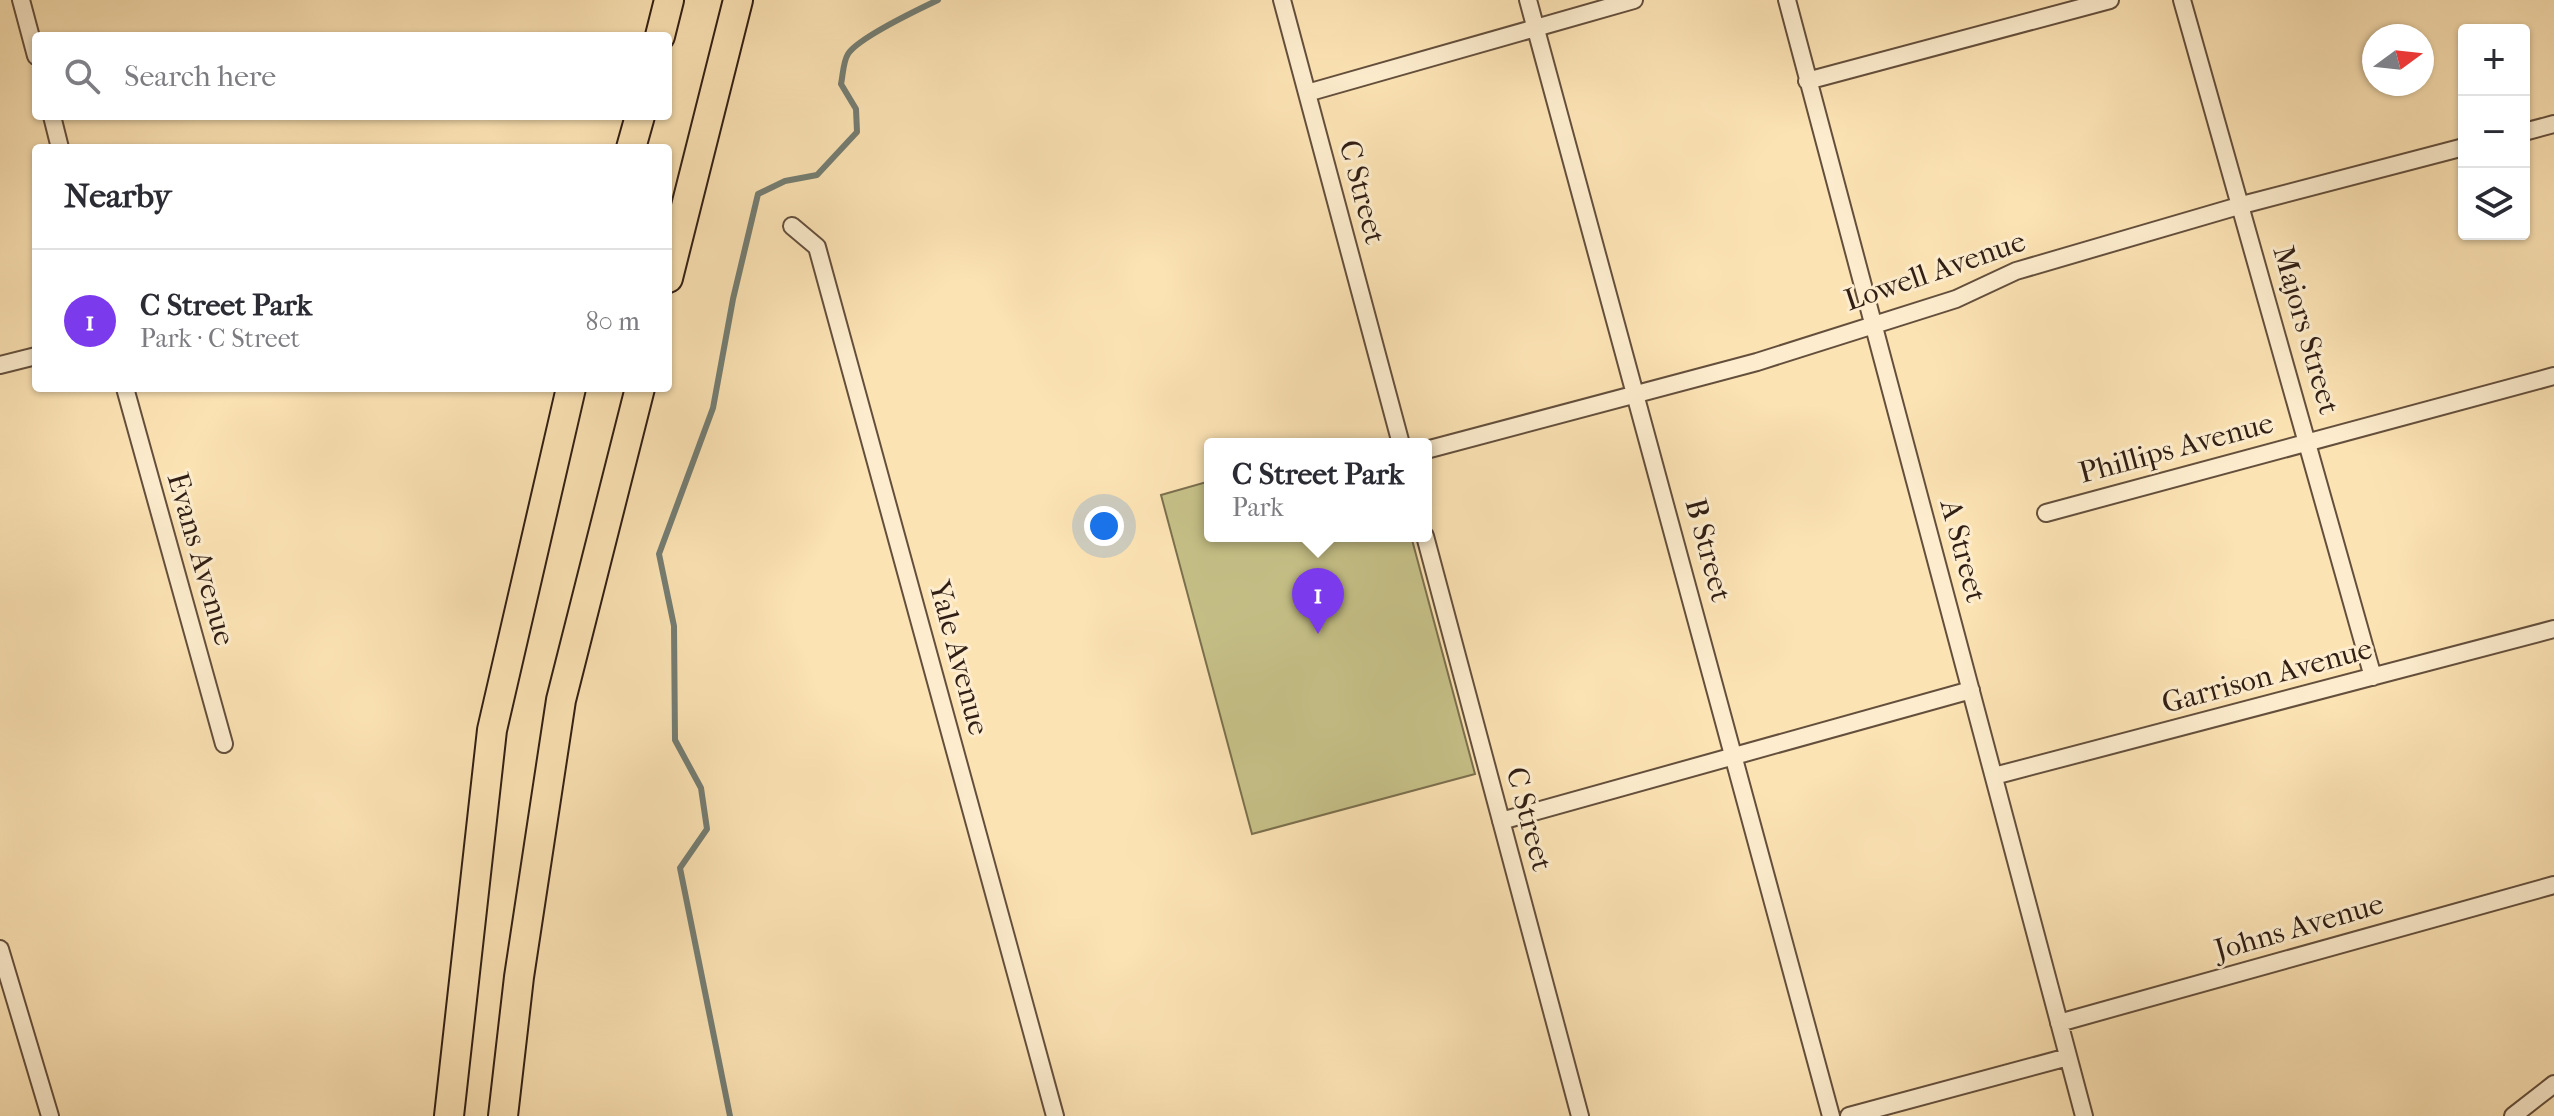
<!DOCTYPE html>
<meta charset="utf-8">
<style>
body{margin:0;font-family:"IM FELL French Canon",serif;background:#f7f7f7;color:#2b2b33}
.controls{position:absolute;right:24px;top:24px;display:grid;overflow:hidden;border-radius:8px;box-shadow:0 2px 6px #0004}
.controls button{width:72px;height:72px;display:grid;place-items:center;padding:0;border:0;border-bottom:2px solid #e1e1e2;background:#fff;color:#2b2b33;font:40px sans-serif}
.compass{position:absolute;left:2362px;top:24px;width:72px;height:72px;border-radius:50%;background:#fff;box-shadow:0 2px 6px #0004;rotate:75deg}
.you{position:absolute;left:1104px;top:526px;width:28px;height:28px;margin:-20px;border:6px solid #fff;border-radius:50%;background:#1a73e8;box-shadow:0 0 0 12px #1a73e833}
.badge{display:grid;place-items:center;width:52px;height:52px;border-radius:50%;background:#7c3aed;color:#fff;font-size:26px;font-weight:700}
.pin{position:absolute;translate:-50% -66px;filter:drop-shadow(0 2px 4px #0008)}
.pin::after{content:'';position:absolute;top:42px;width:28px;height:24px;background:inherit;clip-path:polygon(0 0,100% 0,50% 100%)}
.popup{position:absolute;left:1204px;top:438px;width:228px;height:104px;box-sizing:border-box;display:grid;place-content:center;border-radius:8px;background:#fff;filter:drop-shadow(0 2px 6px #0005);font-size:26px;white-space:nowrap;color:#7c7c81}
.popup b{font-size:30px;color:#2b2b33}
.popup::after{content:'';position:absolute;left:50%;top:100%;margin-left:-16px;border:16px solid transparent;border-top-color:#fff}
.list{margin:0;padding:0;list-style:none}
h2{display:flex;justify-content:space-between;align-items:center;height:104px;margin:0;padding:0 32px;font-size:34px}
h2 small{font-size:26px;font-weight:400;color:#7c7c81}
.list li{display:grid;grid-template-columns:52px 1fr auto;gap:24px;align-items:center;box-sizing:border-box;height:144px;padding:0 32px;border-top:2px solid #e1e1e2}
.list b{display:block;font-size:30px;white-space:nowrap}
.list p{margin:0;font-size:26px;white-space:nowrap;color:#7c7c81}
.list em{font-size:26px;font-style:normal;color:#7c7c81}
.icon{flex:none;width:44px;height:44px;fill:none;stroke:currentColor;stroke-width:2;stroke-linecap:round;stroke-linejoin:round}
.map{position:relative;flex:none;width:2554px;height:1116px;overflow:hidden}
.search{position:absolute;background:#fff;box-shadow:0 2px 6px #0004;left:32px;top:32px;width:640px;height:88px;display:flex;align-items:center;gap:20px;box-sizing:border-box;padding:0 28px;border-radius:8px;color:#7c7c81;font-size:30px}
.panel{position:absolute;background:#fff;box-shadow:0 2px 6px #0004;left:32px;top:144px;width:640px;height:248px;border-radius:8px}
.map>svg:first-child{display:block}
.green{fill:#c6c188;stroke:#7c704e;stroke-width:2}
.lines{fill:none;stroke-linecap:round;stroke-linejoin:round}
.stream{stroke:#747d73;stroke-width:6}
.street-casing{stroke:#644f3c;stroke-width:20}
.highway-casing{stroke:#311e14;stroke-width:32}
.street{stroke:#fdedce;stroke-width:16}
.highway{stroke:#fce3b4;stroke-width:28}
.labels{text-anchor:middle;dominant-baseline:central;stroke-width:6;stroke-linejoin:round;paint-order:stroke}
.street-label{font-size:30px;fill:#311e14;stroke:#fdedce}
</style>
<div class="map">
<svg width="2554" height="1116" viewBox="0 0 2554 1116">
<rect width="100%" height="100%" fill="#fce3b4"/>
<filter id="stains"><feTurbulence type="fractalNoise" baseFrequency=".0025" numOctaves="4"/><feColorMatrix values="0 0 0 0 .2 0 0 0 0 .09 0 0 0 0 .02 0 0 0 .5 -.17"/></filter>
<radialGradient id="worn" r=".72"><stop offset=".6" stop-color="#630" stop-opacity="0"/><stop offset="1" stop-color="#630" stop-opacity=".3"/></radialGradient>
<path class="green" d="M 1210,481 L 1210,536 L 1411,536 L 1475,774 L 1252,834 L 1161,495 Z"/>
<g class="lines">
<path class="stream" d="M 730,1116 L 680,868 L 707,829 L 701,788 L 675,740 L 674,626 L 659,554 L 713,408 L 733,299 L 758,194 L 785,181 L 817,175 L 857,132 L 856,109 L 841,84 C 843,75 843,62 848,54 C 858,38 919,9 938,0"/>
<g class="street-casing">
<path id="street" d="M 21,0 L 36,56
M 1282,0 L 1401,444
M 1528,0 L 1831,1116
M 1787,0 L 2084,1116
M 2182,0 L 2373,677
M 1807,81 L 2110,0
M 1307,93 L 1634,0
M 52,116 L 60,148
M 2524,132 L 2554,124
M 792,226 L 817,247 L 1055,1116
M 0,365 L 36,356
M 125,388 L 224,744
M 1426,450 L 1757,362 L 1956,299 L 2016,271 L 2242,205 L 2464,147
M 2046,513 L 2554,376
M 1425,536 L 1580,1116
M 1994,776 L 2554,629
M 1501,821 L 1971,690
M 0,949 L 50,1116
M 2059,1023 L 2554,885
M 1849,1116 L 2068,1057
M 2513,1116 L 2554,1084"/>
</g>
<g class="highway-casing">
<path id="highway" d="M 660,36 L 669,0
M 631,148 L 640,116
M 668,278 L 738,0
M 449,1116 L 492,730 L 571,388
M 503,1116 L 519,977 L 561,700 L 640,388"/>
</g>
<use href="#street" class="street"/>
<use href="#highway" class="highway"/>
</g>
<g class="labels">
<g class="street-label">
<text transform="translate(1362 192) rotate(75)">C Street</text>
<text transform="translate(1935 271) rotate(-19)">Lowell Avenue</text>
<text transform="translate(2306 330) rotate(74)">Majors Street</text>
<text transform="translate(2176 448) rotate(-15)">Phillips Avenue</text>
<text transform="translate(1708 550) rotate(75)">B Street</text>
<text transform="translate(1963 551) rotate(75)">A Street</text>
<text transform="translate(201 559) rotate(74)">Evans Avenue</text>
<text transform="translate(959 658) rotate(75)">Yale Avenue</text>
<text transform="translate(2267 676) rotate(-15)">Garrison Avenue</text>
<text transform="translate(1529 819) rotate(75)">C Street</text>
<text transform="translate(2299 927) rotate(-16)">Johns Avenue</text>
</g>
</g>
<rect width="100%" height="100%" filter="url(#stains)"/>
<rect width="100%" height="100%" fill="url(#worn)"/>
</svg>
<div class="controls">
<button>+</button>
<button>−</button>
<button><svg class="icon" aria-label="layers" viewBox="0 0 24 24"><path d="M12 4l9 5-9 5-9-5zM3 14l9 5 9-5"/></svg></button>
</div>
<svg class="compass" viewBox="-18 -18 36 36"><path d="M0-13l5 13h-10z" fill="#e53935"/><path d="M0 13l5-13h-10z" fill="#7c7c81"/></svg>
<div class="you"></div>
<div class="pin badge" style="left:1318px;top:634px">1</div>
<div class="popup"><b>C Street Park</b>Park</div>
<div class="search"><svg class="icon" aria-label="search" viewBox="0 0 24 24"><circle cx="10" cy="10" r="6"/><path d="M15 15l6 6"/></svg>Search here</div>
<section class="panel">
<h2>Nearby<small></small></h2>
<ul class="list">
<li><span class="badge">1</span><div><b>C Street Park</b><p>Park · C Street</p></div><em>80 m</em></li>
</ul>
</section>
</div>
